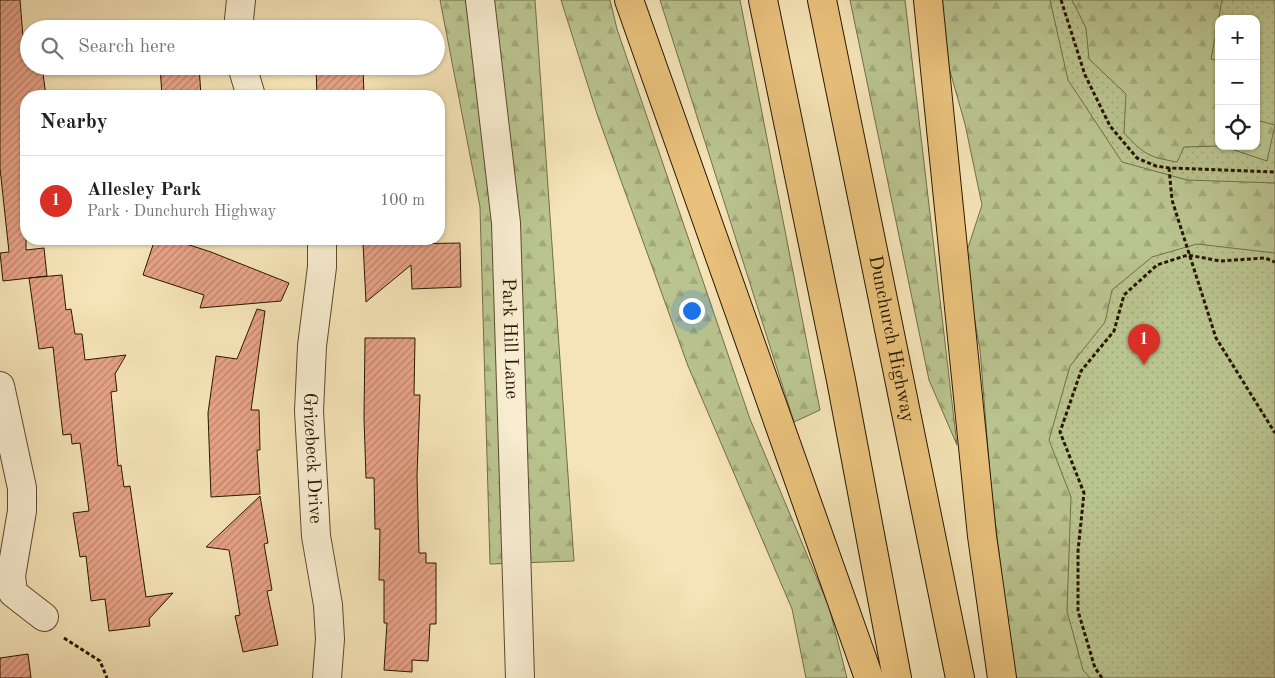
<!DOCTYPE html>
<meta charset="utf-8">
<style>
body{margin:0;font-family:"Old Standard TT",serif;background:#f6f6f6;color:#202124}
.controls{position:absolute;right:15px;top:15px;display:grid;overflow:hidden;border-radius:10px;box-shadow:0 1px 4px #0004}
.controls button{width:45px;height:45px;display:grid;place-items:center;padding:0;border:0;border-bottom:1px solid #e0e0e0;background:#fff;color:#202124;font:25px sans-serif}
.you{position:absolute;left:691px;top:310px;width:18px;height:18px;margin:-12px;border:4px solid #fff;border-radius:50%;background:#1a73e8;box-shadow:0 0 0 8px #1a73e833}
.badge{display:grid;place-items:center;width:32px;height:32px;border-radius:50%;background:#d93025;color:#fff;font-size:16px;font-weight:700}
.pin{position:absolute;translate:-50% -41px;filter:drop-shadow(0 1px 2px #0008)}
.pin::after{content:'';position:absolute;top:26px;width:18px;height:15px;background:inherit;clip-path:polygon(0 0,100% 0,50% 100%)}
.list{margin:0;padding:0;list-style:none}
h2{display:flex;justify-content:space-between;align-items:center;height:65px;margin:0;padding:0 20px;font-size:21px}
h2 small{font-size:16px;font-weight:400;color:#757577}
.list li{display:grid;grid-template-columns:32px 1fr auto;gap:15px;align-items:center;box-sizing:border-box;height:90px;padding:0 20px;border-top:1px solid #e0e0e0}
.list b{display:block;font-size:19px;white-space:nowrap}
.list p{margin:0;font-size:16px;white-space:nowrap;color:#757577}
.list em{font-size:16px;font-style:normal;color:#757577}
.icon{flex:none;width:28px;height:28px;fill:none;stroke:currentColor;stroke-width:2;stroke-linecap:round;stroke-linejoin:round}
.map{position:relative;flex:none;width:1275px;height:678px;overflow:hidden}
.search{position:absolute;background:#fff;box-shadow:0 1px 4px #0004;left:20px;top:20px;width:425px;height:55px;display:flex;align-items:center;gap:12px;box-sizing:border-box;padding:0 18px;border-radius:28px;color:#757577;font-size:19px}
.panel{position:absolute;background:#fff;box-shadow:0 1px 4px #0004;left:20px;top:90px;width:425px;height:155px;border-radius:20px}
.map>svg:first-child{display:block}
.grass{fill:url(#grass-dots);stroke:#726e48;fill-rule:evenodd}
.forest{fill:url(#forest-firs);stroke:#726e48}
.building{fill:url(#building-hatch);stroke:#291700}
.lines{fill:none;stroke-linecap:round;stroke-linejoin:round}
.minor-casing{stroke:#5c4a2e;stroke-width:30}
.trunk-casing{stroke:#291700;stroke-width:30}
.path{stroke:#291700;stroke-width:3;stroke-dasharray:4 2.5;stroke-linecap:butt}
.minor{stroke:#f8edd0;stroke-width:28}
.trunk{stroke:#eac27c;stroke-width:28}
.labels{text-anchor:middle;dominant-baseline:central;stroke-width:4;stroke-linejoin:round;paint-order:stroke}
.street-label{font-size:19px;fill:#291700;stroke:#f8edd0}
</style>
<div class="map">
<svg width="1275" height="678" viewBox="0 0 1275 678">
<defs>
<pattern id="grass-dots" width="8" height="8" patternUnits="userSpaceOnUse" patternTransform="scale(1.25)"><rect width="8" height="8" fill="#bac48f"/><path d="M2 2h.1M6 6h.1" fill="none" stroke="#a0a87a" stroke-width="1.8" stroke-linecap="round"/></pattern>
<pattern id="forest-firs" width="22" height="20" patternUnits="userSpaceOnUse" patternTransform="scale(1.25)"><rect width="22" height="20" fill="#bac48f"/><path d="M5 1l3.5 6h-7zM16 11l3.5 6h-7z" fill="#a0a87a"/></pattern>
<pattern id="building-hatch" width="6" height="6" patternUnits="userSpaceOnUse" patternTransform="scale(1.25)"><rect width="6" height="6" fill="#e8a387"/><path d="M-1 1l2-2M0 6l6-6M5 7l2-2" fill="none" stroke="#bc846c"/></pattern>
</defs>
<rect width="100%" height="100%" fill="#f5e4b7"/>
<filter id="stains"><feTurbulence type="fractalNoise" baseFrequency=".004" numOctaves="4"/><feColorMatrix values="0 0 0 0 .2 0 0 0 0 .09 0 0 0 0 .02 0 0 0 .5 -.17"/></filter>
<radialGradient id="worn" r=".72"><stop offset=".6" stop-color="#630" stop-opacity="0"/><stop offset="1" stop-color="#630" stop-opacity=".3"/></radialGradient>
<path class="grass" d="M 980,0 L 1275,0 L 1275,678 L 1046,678 ZM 1219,19 L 1256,19 L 1256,146 L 1219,146 Z"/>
<path class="forest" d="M 440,0 L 535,0 L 574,561 L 490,564 L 480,207 Z
M 561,0 L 610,0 L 617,29 L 750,419 L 829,607 L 847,678 L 806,678 L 792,609 L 688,366 L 597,114 Z
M 660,0 L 740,0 L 820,410 L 794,422 Z
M 850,0 L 905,0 L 957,445 L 929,380 Z
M 941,0 L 1050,0 L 1068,80 L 1122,162 L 1187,180 L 1275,183 L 1275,253 L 1197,244 L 1152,257 L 1112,290 L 1105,322 L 1070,366 L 1049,440 L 1071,497 L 1067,611 L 1083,670 L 1090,678 L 1014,678 L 991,486 L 980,350 L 964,260 L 982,205 L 965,124 L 946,57 Z
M 1072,0 L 1222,0 L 1211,59 L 1219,61 L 1219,146 L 1184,147 L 1177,162 C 1148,157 1144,154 1124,133 L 1126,94 L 1089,59 L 1086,28 Z
M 1256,120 L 1275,125 L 1267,161 L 1222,146 L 1256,146 Z"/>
<path class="building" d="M 0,0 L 20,0 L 24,49 L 29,48 L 29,66 L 42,66 L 46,96 L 26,96 L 26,250 L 44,248 L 47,276 L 3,281 L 0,253 L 9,252 L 0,168 Z
M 363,22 L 364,29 L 306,29 L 306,27 Z
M 160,66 L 199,66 L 201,96 L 162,96 Z
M 308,66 L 363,66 L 364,96 L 317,96 L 316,68 L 309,69 Z
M 155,239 L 171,239 L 211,252 L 289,283 L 281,301 L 200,308 L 204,295 L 143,275 Z
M 402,241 L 402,244 L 460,243 L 461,287 L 412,289 L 411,265 L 366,302 L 363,243 Z
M 62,275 L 66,310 L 71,309 L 75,334 L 82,334 L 85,360 L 126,355 L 115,374 L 117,391 L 111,392 L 118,466 L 121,465 L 124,487 L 130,486 L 146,597 L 173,593 L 149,619 L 150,626 L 109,631 L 105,599 L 91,601 L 86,556 L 80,557 L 73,513 L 89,511 L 80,443 L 72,444 L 71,434 L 63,435 L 53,347 L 39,349 L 29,278 Z
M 257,309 L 265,311 L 251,410 L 259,410 L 260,450 L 257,450 L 260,494 L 211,497 L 208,413 L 216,356 L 237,359 Z
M 365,338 L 415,338 L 414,395 L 420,395 L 417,476 L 419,553 L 426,553 L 426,563 L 436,563 L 436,624 L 430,624 L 428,661 L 412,660 L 412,672 L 384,670 L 387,623 L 384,623 L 384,580 L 379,580 L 380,529 L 375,529 L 374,478 L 366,478 L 364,418 Z
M 260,496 L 268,543 L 264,544 L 272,590 L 267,591 L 278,645 L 243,652 L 235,616 L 240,615 L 229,550 L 206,547 Z
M 28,654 L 31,678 L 0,678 L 0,658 Z"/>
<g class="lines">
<g class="minor-casing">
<g id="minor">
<path id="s1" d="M 480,0 L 506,223 L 520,678"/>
<path d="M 238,29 L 241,0"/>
<path d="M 242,66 L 251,96"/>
<path id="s2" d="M 322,239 L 322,267 L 312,346 L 309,411 L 316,536 L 328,605 L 330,639 L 327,678"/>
<path d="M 0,386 L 22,488 L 22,511 L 11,576 L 13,593 L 44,617"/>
</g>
</g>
<g class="trunk-casing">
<g id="trunk">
<path d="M 629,0 L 869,678"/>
<path d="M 763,0 L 841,380 L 897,678"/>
<path id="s3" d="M 822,0 L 960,678"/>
<path d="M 928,0 L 982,536 L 1002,678"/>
</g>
</g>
<path class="path" d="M 1061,0 L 1085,75 L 1110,126 L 1137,158 L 1156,166 L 1169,168 L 1275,172
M 1169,168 L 1172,200 L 1216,338 L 1275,433
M 64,638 L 100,661 L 107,678
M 1102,678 L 1095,668 L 1078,611 L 1078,551 L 1084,493 L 1060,432 L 1081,371 L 1114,331 L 1124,295 L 1157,265 L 1188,255 L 1220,261 L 1265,258 L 1275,262"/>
<use href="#minor" class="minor"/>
<use href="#trunk" class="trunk"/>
</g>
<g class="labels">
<g class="street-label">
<text stroke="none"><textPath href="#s1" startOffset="340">Park Hill Lane</textPath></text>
<text stroke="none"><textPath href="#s3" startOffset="346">Dunchurch Highway</textPath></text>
<text stroke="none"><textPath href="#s2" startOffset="220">Grizebeck Drive</textPath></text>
</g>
</g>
<rect width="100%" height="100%" filter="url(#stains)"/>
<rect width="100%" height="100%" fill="url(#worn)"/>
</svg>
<div class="controls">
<button>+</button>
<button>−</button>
<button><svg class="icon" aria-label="locate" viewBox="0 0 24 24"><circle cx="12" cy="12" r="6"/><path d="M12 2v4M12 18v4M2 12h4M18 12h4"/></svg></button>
</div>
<div class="you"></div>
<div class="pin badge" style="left:1144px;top:365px">1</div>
<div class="search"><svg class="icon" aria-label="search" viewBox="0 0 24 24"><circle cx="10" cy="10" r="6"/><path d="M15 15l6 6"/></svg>Search here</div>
<section class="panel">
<h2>Nearby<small></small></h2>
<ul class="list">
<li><span class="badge">1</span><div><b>Allesley Park</b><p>Park · Dunchurch Highway</p></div><em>100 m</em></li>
</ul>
</section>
</div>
